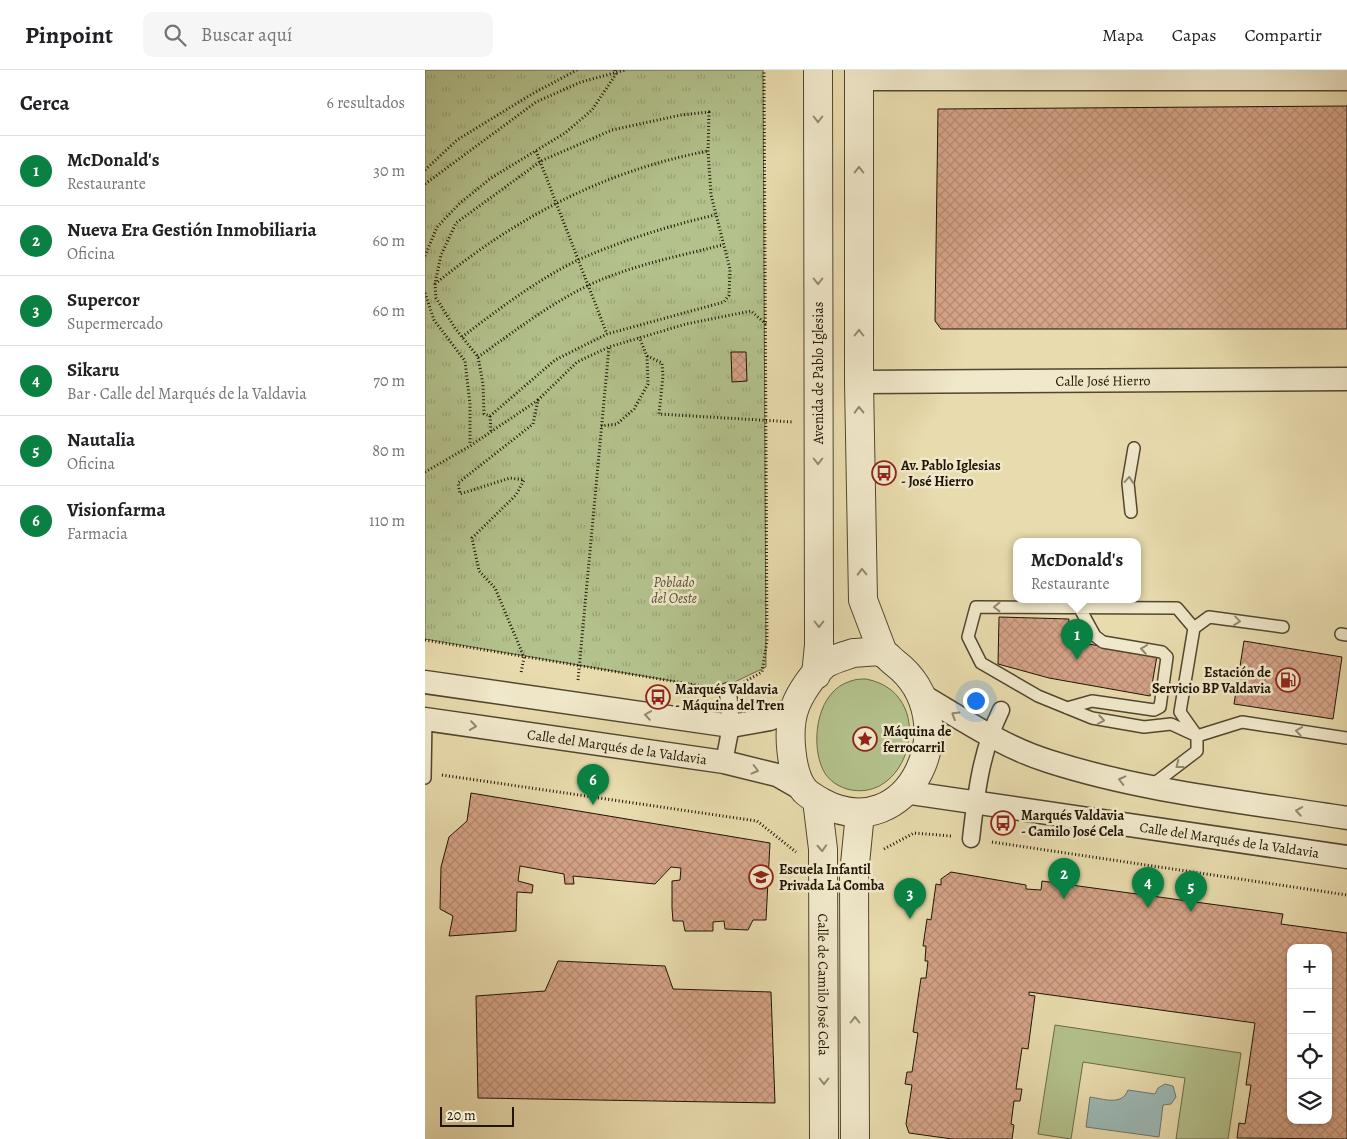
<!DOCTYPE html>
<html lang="es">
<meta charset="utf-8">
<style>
body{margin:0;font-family:Alegreya,serif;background:#f6f6f6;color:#202124}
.controls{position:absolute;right:15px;bottom:15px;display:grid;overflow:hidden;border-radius:10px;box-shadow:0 1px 4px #0004}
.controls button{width:45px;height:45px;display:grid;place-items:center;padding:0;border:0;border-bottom:1px solid #e0e0e0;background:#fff;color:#202124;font:25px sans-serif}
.scale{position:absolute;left:15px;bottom:12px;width:74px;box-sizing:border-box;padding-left:5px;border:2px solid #1f1404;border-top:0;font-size:14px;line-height:18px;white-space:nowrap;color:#1f1404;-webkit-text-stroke:4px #f0e8ca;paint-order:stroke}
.you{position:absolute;left:550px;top:630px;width:18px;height:18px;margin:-12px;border:4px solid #fff;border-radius:50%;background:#1a73e8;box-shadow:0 0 0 8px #1a73e833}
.badge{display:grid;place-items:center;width:32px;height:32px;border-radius:50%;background:#0b8043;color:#fff;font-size:16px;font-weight:700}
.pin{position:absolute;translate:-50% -41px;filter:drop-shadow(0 1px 2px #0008)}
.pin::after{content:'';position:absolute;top:26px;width:18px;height:15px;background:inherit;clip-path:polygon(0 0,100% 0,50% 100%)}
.popup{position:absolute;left:588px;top:468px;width:128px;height:65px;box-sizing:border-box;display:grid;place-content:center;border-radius:10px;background:#fff;filter:drop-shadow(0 1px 4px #0005);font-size:16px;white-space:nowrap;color:#757577}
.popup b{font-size:19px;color:#202124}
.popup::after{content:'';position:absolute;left:50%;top:100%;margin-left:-10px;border:10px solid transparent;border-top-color:#fff}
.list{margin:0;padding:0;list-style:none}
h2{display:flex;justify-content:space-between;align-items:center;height:65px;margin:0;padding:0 20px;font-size:21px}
h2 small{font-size:16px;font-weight:400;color:#757577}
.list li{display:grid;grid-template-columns:32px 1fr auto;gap:15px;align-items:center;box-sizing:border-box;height:70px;padding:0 20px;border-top:1px solid #e0e0e0}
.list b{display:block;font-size:19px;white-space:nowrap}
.list p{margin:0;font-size:16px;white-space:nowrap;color:#757577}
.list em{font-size:16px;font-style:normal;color:#757577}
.icon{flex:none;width:28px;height:28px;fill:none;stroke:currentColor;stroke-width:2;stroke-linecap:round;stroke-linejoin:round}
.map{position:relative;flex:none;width:922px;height:1069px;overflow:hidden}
header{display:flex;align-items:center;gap:30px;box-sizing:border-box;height:70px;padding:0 25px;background:#fff;border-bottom:1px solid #e0e0e0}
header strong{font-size:24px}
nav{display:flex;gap:28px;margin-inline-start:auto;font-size:18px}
.search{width:350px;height:45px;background:#f6f6f6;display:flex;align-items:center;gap:12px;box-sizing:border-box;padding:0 18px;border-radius:10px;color:#757577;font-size:19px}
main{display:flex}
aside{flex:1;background:#fff}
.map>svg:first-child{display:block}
.green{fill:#b3c18c;stroke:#696a48}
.park{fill:url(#park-tufts);stroke:#696a48}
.water{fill:#9cb8b5;stroke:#6a766e}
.building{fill:url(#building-cross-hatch);stroke:#1f1404;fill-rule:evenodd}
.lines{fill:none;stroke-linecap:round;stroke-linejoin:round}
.service-casing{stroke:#51462e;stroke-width:14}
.pedestrian-casing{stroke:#51462e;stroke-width:19}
.minor-casing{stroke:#51462e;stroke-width:25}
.tertiary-casing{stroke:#51462e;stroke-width:30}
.path{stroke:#1f1404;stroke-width:3;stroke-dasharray:1 2.5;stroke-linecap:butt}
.service{stroke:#f0e8ca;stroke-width:11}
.pedestrian{stroke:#f0e8ca;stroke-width:16}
.minor{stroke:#f0e8ca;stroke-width:22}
.tertiary{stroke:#f0e8ca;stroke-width:28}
.oneway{stroke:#928971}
.labels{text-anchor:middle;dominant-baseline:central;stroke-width:5;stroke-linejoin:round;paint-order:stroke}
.street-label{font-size:14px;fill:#1f1404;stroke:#f0e8ca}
.poi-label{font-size:14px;font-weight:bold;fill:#1f1404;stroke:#f0e8ca;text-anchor:start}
.park-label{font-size:14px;font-style:italic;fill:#535134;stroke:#f0e8ca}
</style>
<header>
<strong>Pinpoint</strong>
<div class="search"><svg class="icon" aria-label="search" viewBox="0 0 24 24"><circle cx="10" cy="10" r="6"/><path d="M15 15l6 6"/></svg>Buscar aquí</div>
<nav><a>Mapa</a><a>Capas</a><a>Compartir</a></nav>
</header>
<main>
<aside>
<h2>Cerca<small>6 resultados</small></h2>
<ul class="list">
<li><span class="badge">1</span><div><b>McDonald's</b><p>Restaurante</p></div><em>30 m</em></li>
<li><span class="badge">2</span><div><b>Nueva Era Gestión Inmobiliaria</b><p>Oficina</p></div><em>60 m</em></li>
<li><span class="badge">3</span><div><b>Supercor</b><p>Supermercado</p></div><em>60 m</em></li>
<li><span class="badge">4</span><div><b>Sikaru</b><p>Bar · Calle del Marqués de la Valdavia</p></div><em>70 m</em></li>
<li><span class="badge">5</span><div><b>Nautalia</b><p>Oficina</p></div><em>80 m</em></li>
<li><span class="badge">6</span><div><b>Visionfarma</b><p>Farmacia</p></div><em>110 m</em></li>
</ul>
</aside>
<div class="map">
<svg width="922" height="1069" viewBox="0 0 922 1069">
<defs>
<pattern id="park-tufts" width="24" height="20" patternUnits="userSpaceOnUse" patternTransform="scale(1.25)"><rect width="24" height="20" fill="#b3c18c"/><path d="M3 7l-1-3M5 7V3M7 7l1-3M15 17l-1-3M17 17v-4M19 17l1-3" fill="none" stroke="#9aa577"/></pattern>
<pattern id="building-cross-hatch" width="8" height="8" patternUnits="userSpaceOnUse" patternTransform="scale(1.25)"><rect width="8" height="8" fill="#d5a387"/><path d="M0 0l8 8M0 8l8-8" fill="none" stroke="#b68b73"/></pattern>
</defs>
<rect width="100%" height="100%" fill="#e8dbad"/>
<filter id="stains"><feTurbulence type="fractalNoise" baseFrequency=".004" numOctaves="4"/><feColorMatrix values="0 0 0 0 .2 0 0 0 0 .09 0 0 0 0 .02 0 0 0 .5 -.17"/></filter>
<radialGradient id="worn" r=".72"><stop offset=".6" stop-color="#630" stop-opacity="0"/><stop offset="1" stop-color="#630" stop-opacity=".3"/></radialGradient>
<path class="green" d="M 441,609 C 515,623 485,736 422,719 C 409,715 400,707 396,695 C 386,668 393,620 426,611 C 431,609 436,609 441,609 Z
M 630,955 L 816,983 L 803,1069 L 751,1069 L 760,1008 L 658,992 L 646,1069 L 613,1064 Z"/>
<path class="park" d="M 0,0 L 338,0 L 341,597 L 295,619 L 0,569 Z"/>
<path class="water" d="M 740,1014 L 748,1016 L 751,1027 L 746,1034 L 738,1035 L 734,1067 L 661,1057 L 665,1027 C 679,1029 697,1036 703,1020 L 730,1024 L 733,1018 Z"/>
<path class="building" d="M 922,36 L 922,259 L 516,259 L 510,251 L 513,39 Z
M 306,282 L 321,282 L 322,311 L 307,312 Z
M 574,547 L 644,549 L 641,570 L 732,586 L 725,626 L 624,608 L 573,594 Z
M 819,571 L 917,587 L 908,649 L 809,634 Z
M 46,723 L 345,773 L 341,850 L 328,850 L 323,860 L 300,859 L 299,851 L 288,852 L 288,861 L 260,861 L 258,851 L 248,851 L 247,838 L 247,811 L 255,810 L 256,798 L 246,797 L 230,814 L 148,806 L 149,814 L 140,814 L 139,804 L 95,796 L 93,811 L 108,815 L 107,823 L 92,822 L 91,861 L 24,866 L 28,846 L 15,839 L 16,797 L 24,767 L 42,751 Z
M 526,802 L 601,815 L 601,819 L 616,820 L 617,811 L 858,844 L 856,854 L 922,863 L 922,1069 L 812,1068 L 814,1053 L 820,1054 L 826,1015 L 821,1015 L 830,953 L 604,922 L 604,925 L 610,926 L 603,979 L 597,978 L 591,1019 L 597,1019 L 595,1031 L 589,1031 L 586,1054 L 589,1055 L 587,1069 L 527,1069 L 484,1063 L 481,1054 L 487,1015 L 480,1014 L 482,1002 L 487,1002 L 493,963 L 488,962 L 496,908 L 501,908 L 503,891 L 500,891 L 501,876 L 498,876 L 502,849 L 506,850 L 511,814 L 516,815 L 516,809 ZM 866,878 L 903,878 L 903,1050 L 866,1050 Z
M 133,891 L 240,896 L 248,919 L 346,922 L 350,1033 L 53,1028 L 51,926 L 120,921 Z"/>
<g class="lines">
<g class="service-casing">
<path id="service" d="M 706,442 L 703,413 L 709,378
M 769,558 L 752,538 L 551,537 L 543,567 L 556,593 L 613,626 L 667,648 L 719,657 L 746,654 L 772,666 L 817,652 L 922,668
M 916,564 L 922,565
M 642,638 L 667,631 L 729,640 L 735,637 L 742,587 L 737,582 L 678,572 L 670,566 L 654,537
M 0,708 L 1,649
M 726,716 L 772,681 L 772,666 L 755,642 L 769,558 L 784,547 L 858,557"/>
</g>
<g class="pedestrian-casing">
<path id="pedestrian" d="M 299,692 L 306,656 L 303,621
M 546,769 C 551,724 556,681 576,640"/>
</g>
<g class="minor-casing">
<g id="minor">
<path d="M 434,9 L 922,9"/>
<path id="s1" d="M 434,312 L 922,309"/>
<path d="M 0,612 L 306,656 L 345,649 L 369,638"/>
<path d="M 498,626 C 539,650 578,677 623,691 C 719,722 822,732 922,748"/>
<path id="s2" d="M 0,649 L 299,692 L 352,705 L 380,721"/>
<path id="s3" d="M 479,722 L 922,787"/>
</g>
</g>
<g class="tertiary-casing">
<g id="tertiary">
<path d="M 434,0 L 434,312 L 438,530 L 458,583"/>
<path d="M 428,583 C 436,583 451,580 458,583 C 462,585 466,590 470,593 C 544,650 484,780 396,732 C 391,729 384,725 380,721 C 365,704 362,658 370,637 C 375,623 388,604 400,594 C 408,589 420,586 428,583 Z"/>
<path d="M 391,605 L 394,575 L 393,0"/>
<path id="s4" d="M 392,730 L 398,779 L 399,1069"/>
<path d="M 430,1069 L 429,804 L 435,743"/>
</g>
</g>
<path class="path" d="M 284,42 L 283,81 L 286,125 L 305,199 L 304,225 L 299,232 L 182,264 L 130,290 L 65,346 L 59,344 L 58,314 L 53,287 L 30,258 L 11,228 L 10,214 L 16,185 L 31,153 L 116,91 L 187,60 L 256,45 Z
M 111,81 L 182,264
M 0,100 L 32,70 L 107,24 L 152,0
M 0,114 L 111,32 L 156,12 L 200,0
M 0,186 L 12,157 L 35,133 L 66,108 L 140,63 L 167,40 L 191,4 L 190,0
M 10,214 C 92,147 179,101 283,81
M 0,223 L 9,250 L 40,291 L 45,334 L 45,375
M 37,267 C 74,239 113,209 155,189 C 199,170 243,156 290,145
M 222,286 L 237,293 L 238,306 L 234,344 L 368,352
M 53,287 C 97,256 142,220 194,203 C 227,191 263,184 297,175
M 113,330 L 152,292 L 184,277 L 261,254 L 326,241 L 341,254
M 65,346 L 66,361
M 176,356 L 192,354 L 209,339 L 223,314 L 222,286 L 214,267
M 0,402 L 45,376 L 113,330 L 108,354 L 33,413 L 35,424 L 85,408 L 99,410 L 91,425 L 47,468 L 54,501 L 70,518 L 99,587 L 96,603
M 0,570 L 283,617
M 153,610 L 184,277
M 319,612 L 337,602 L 342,571 L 339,0
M 17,705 L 332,751 L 371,782
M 567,772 L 922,825
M 459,779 L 489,763 L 526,766"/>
<use href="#service" class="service"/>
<use href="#pedestrian" class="pedestrian"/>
<use href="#minor" class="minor"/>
<use href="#tertiary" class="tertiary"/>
</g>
<defs><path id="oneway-chevron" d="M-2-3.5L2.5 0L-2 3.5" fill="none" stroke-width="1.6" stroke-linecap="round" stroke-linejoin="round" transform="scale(1.25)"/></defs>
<g class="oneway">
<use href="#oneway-chevron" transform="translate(393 49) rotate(90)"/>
<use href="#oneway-chevron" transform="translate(434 100) rotate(-90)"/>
<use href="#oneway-chevron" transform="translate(393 211) rotate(90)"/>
<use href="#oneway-chevron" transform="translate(434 263) rotate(-90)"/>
<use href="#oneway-chevron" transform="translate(434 340) rotate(-91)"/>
<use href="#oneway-chevron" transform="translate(393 391) rotate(90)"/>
<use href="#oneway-chevron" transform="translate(704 410) rotate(-85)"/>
<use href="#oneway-chevron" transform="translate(437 502) rotate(-92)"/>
<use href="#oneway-chevron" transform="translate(572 537) rotate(-180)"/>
<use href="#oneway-chevron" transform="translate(812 551) rotate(7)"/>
<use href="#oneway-chevron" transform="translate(394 554) rotate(90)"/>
<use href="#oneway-chevron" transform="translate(719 579) rotate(-171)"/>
<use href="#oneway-chevron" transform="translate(223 645) rotate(-171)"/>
<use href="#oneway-chevron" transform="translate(530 645) rotate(-148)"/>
<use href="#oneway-chevron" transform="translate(676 650) rotate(10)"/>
<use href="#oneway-chevron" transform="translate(48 656) rotate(8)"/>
<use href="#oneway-chevron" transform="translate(874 661) rotate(-171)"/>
<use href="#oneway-chevron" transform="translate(754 695) rotate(142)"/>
<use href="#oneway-chevron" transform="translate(330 700) rotate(14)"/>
<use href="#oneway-chevron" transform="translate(697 710) rotate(-166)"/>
<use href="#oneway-chevron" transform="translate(874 741) rotate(-171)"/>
<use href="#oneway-chevron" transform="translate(397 778) rotate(87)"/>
<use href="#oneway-chevron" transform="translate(430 950) rotate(-90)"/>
<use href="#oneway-chevron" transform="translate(399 1011) rotate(90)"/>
</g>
<defs>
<g id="bus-ring" transform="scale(1.25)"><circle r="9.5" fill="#f0e8ca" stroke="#8f2418" stroke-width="1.5"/><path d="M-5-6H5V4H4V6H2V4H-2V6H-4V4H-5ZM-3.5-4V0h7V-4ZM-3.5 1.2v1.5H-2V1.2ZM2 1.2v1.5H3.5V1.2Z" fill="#8f2418"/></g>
<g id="fuel-ring" transform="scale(1.25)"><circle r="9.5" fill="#f0e8ca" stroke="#8f2418" stroke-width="1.5"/><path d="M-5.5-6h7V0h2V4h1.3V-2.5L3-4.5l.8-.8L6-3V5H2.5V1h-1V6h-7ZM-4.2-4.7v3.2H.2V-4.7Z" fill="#8f2418"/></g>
<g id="sight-ring" transform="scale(1.25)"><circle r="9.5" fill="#f0e8ca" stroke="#8f2418" stroke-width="1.5"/><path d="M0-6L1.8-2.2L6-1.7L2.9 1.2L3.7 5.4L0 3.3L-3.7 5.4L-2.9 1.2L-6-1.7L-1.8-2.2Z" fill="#8f2418"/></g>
<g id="school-ring" transform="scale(1.25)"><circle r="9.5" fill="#f0e8ca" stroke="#8f2418" stroke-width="1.5"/><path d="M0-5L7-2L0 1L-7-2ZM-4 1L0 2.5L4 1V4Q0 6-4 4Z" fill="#8f2418"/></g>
</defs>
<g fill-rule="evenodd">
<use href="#bus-ring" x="459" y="403"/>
<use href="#fuel-ring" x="863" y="610"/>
<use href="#bus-ring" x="233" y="627"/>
<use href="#sight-ring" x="440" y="669"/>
<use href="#bus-ring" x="578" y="753"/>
<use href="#school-ring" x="336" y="807"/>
</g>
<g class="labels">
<g class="street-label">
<text transform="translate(393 303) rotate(-90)">Avenida de Pablo Iglesias</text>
<text stroke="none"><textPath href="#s1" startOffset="244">Calle José Hierro</textPath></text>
<text stroke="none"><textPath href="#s2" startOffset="194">Calle del Marqués de la Valdavia</textPath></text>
<text stroke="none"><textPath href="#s3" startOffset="329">Calle del Marqués de la Valdavia</textPath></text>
<text stroke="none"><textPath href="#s4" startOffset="185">Calle de Camilo José Cela</textPath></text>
</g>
<g class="poi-label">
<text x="476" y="395">Av. Pablo Iglesias<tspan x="476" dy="16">- José Hierro</tspan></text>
<text x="846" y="602" text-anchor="end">Estación de<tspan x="846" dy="16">Servicio BP Valdavia</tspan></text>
<text x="250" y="619">Marqués Valdavia<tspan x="250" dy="16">- Máquina del Tren</tspan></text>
<text x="458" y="661">Máquina de<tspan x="458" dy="16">ferrocarril</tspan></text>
<text x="596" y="745">Marqués Valdavia<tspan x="596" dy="16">- Camilo José Cela</tspan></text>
<text x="354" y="799">Escuela Infantil<tspan x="354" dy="16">Privada La Comba</tspan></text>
</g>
<g class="park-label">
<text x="249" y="512">Poblado<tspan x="249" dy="16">del Oeste</tspan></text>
</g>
</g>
<rect width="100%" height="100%" filter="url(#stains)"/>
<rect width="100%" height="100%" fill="url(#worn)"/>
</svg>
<div class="controls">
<button>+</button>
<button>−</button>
<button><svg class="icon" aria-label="locate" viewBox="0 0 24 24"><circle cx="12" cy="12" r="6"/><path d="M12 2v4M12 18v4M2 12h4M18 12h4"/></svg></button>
<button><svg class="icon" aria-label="layers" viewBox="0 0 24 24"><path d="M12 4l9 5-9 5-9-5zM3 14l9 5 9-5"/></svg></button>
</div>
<div class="scale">20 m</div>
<div class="you"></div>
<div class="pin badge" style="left:652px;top:590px">1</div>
<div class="popup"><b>McDonald's</b>Restaurante</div>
<div class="pin badge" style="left:639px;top:829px">2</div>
<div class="pin badge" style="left:485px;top:849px">3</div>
<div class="pin badge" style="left:723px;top:838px">4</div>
<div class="pin badge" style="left:766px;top:842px">5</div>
<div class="pin badge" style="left:168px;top:735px">6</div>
</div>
</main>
